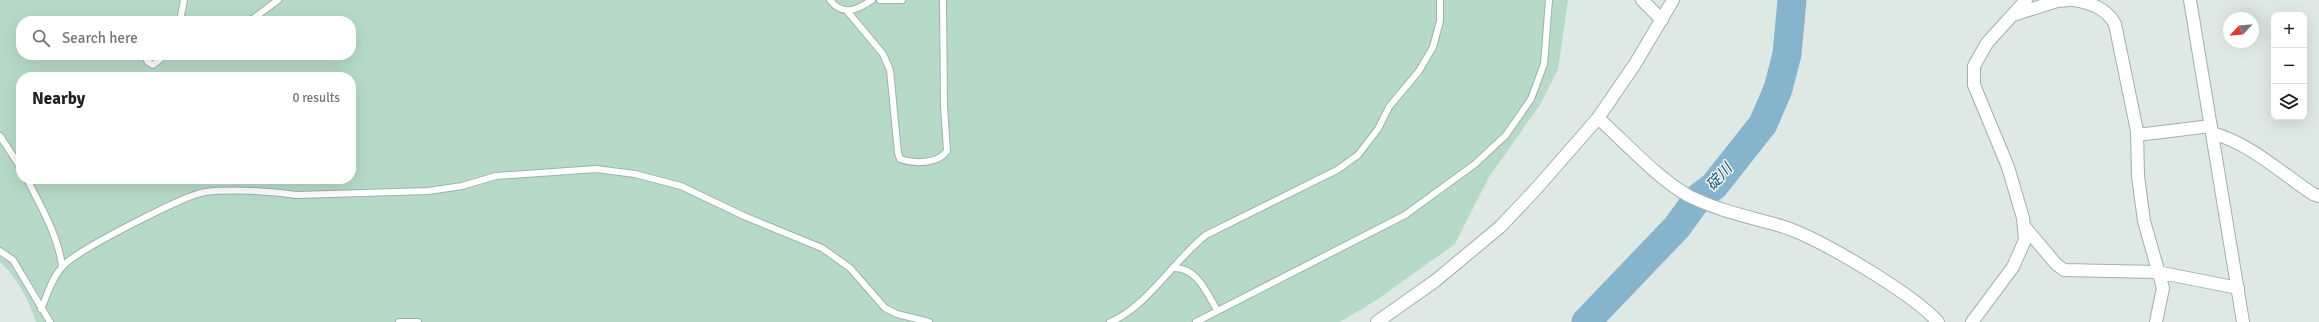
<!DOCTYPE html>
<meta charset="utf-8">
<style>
body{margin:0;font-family:Signika,"Noto Sans JP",sans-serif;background:#f2f2f2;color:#202124}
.controls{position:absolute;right:12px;top:12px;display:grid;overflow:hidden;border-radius:8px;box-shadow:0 4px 16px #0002}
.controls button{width:36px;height:36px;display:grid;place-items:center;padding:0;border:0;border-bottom:1px solid #e0e0e0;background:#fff;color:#202124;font:20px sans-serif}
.compass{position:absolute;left:2223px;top:12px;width:36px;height:36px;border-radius:50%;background:#fff;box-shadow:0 4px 16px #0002;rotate:244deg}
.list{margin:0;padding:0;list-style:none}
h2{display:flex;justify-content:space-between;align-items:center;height:52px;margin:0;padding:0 16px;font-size:17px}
h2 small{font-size:13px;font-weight:400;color:#757577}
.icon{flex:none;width:22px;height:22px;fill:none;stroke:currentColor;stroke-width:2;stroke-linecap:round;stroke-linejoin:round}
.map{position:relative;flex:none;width:2319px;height:322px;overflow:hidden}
.search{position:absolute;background:#fff;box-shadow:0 4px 16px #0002;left:16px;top:16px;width:340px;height:44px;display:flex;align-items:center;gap:10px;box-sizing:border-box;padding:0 14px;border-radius:16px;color:#757577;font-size:15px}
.panel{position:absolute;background:#fff;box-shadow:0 4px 16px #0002;left:16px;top:72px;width:340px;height:112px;border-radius:16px}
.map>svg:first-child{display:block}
.green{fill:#b7dac8;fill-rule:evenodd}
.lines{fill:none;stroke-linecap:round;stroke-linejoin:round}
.river{stroke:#87b4cd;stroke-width:29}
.service-casing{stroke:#a1b0ae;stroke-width:8}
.minor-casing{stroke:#a1b0ae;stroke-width:14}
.tertiary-casing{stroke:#a1b0ae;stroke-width:14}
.service{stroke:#fff;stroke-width:6}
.minor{stroke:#fff;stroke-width:12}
.tertiary{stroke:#fff;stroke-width:12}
.labels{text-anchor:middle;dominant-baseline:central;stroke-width:3;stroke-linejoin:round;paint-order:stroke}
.water-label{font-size:15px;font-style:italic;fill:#1d5271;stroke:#eef6f4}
</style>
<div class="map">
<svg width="2319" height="322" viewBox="0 0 2319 322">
<rect width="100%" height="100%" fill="#dee9e6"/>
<path class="green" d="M 0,0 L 1568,0 L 1558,69 L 1540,105 L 1489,177 L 1455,244 L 1375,301 L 1340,322 L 36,322 C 29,301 17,277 0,262 ZM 21,21 L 351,21 L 351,55 L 21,55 ZM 21,77 L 351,77 L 351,179 L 21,179 Z"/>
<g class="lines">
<path class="river" d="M 1586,322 L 1677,227 L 1698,198 L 1714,186 L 1763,124 L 1778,89 L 1787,54 L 1792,0"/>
<g class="service-casing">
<path id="service" d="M 830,0 C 843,17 857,10 872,0
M 880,0 L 902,0
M 848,12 L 883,54 L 890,70 L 898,153 L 900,159 C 914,164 938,164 947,151 L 944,106 L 943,0
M 180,21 L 184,0
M 250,21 L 278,0
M 144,55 L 148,62 L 153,65 L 165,55
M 0,136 L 21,168
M 27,179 C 41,207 58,235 62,266
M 0,251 L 13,260 L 50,322
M 1173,268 C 1197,267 1206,292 1217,310
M 41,309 C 47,296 52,277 63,266 C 77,250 185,195 205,192 C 232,189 270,191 297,195 L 428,191 L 462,186 L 496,176 L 596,169 L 635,174 L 681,186 L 744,216 L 822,248 L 850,268 L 885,308 L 897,314 L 929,322
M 399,322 L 418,322
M 1110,322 C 1145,309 1176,258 1206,235 L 1337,170 L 1358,155 L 1378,129 L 1389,107 L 1419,71 L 1433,47 L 1440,21 L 1440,0
M 1196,322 L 1405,215 L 1475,164 L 1506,135 L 1531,99 L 1544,64 L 1549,0"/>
</g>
<g class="minor-casing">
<path id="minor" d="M 1642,0 L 1662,20
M 2074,0 C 2091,3 2106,8 2115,24 L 2137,131 L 2138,176 L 2144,221 L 2163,288 L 2156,322
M 2013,15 L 2057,1 L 2070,0
M 1598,118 C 1625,142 1658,179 1689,196 C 1719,211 1750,217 1781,226 C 1818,237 1913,294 1938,322
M 2212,133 C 2251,144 2280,172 2313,194 L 2319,196
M 2137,135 L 2211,126
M 2024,226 L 2056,264 L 2064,270 L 2157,272 L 2238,288
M 1972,322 L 2013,267 L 2025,240 L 2023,218 L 2008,167 L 1974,85 L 1974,66 L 1987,43 L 2026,0"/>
</g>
<g class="tertiary-casing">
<path id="tertiary" d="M 2190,0 L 2243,322
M 1377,322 L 1435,281 L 1500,227 L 1536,189 L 1598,118 L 1635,64 L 1673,0"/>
</g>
<use href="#service" class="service"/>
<use href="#minor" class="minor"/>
<use href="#tertiary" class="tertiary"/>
</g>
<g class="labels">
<g class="water-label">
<text transform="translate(1719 177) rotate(-48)">碇川</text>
</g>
</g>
</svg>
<div class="controls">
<button>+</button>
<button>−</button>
<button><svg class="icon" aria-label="layers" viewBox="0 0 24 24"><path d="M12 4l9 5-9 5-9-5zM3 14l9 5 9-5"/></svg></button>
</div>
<svg class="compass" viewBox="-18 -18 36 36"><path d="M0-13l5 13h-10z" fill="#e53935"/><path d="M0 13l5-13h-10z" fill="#757577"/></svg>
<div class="search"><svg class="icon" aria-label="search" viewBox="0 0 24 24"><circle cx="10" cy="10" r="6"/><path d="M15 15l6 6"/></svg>Search here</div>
<section class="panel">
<h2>Nearby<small>0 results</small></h2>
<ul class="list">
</ul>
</section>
</div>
